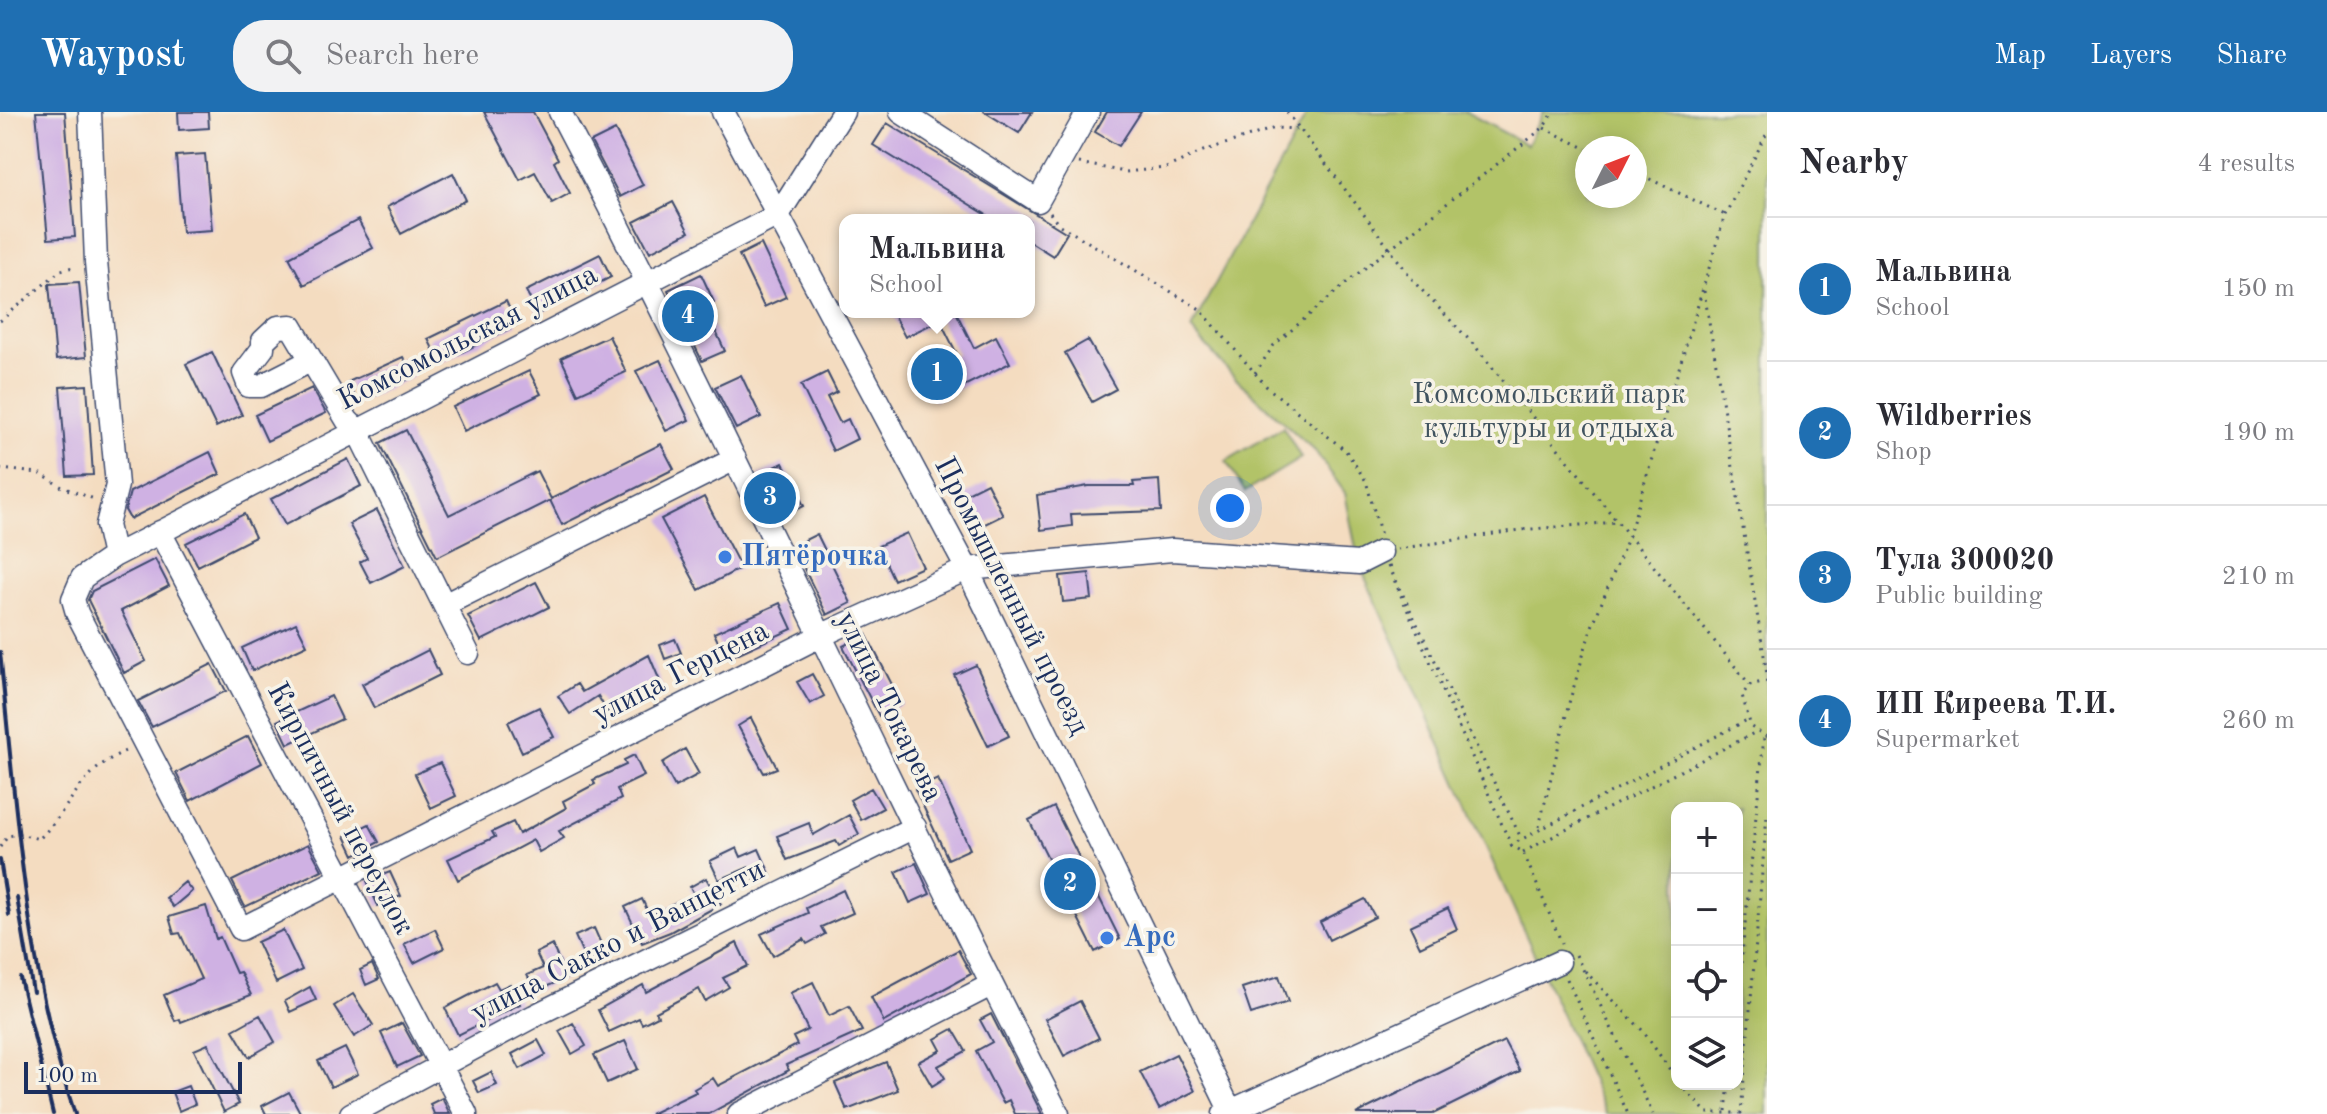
<!DOCTYPE html>
<meta charset="utf-8">
<style>
body{margin:0;font-family:"Old Standard TT",serif;background:#f2f2f3;color:#2b2b33}
.controls{position:absolute;right:24px;bottom:24px;display:grid;overflow:hidden;border-radius:16px;box-shadow:0 4px 20px #0003}
.controls button{width:72px;height:72px;display:grid;place-items:center;padding:0;border:0;border-bottom:2px solid #e1e1e2;background:#fff;color:#2b2b33;font:40px sans-serif}
.compass{position:absolute;left:1575px;top:24px;width:72px;height:72px;border-radius:50%;background:#fff;box-shadow:0 4px 20px #0003;rotate:48deg}
.scale{position:absolute;left:24px;bottom:20px;width:218px;box-sizing:border-box;padding-left:8px;border:4px solid #1b2f5e;border-top:0;font-size:22px;line-height:28px;white-space:nowrap;color:#1b2f5e;-webkit-text-stroke:6px #f7f3e8;paint-order:stroke}
.you{position:absolute;left:1230px;top:396px;width:28px;height:28px;margin:-20px;border:6px solid #fff;border-radius:50%;background:#1a73e8;box-shadow:0 0 0 12px #1a73e833}
.badge{display:grid;place-items:center;width:52px;height:52px;border-radius:50%;background:#1f6fb2;color:#fff;font-size:26px;font-weight:700}
.pin{position:absolute;translate:-50% -50%;border:4px solid #fff;box-shadow:0 2px 8px #0006}
.popup{position:absolute;left:839px;top:102px;width:196px;height:104px;box-sizing:border-box;display:grid;place-content:center;border-radius:16px;background:#fff;filter:drop-shadow(0 2px 6px #0005);font-size:26px;white-space:nowrap;color:#7c7c81}
.popup b{font-size:30px;color:#2b2b33}
.popup::after{content:'';position:absolute;left:50%;top:100%;margin-left:-16px;border:16px solid transparent;border-top-color:#fff}
.list{margin:0;padding:0;list-style:none}
h2{display:flex;justify-content:space-between;align-items:center;height:104px;margin:0;padding:0 32px;font-size:34px}
h2 small{font-size:26px;font-weight:400;color:#7c7c81}
.list li{display:grid;grid-template-columns:52px 1fr auto;gap:24px;align-items:center;box-sizing:border-box;height:144px;padding:0 32px;border-top:2px solid #e1e1e2}
.list b{display:block;font-size:30px;white-space:nowrap}
.list p{margin:0;font-size:26px;white-space:nowrap;color:#7c7c81}
.list em{font-size:26px;font-style:normal;color:#7c7c81}
.icon{flex:none;width:44px;height:44px;fill:none;stroke:currentColor;stroke-width:2;stroke-linecap:round;stroke-linejoin:round}
.map{position:relative;flex:none;width:1767px;height:1002px;overflow:hidden}
header{display:flex;align-items:center;gap:48px;box-sizing:border-box;height:112px;padding:0 40px;background:#1f6fb2;color:#fff}
header strong{font-size:38px}
nav{display:flex;gap:44px;margin-inline-start:auto;font-size:28px}
.search{width:560px;height:72px;background:#f2f2f3;display:flex;align-items:center;gap:20px;box-sizing:border-box;padding:0 28px;border-radius:32px;color:#7c7c81;font-size:30px}
main{display:flex}
aside{flex:1;background:#fff}
.map>svg:first-child{display:block}
.green{fill:#b2c367;stroke:#667962;stroke-width:2;fill-rule:evenodd}
.building{fill:#cfb1e3}
.lines{fill:none;stroke-linecap:round;stroke-linejoin:round}
.minor-casing{stroke:#3c496d;stroke-width:25}
.path{stroke:#3c496d;stroke-width:3;stroke-dasharray:2 6;stroke-linecap:butt}
.minor{stroke:#fff;stroke-width:22}
.rail{stroke:#1b2f5e;stroke-width:4}
.shop-dot{fill:#3f7fe0;stroke:#f7f3e8;stroke-width:3}
.labels{text-anchor:middle;dominant-baseline:central;stroke-width:7;stroke-linejoin:round;paint-order:stroke}
.street-label{font-size:30px;fill:#1b2f5e;stroke:#f7f3e8}
.park-label{font-size:30px;fill:#415460;stroke:#f7f3e8}
.shop-label{font-size:30px;font-weight:bold;fill:#366cbe;stroke:#f7f3e8;text-anchor:start}
</style>
<header>
<strong>Waypost</strong>
<div class="search"><svg class="icon" aria-label="search" viewBox="0 0 24 24"><circle cx="10" cy="10" r="6"/><path d="M15 15l6 6"/></svg>Search here</div>
<nav><a>Map</a><a>Layers</a><a>Share</a></nav>
</header>
<main>
<div class="map">
<svg width="1767" height="1002" viewBox="0 0 1767 1002">
<rect width="100%" height="100%" fill="#f7f3e8"/>
<filter id="ink" filterUnits="userSpaceOnUse"><feTurbulence type="fractalNoise" baseFrequency=".0125" numOctaves="2"/><feDisplacementMap in="SourceGraphic" scale="16" xChannelSelector="R" yChannelSelector="G"/><feConvolveMatrix kernelMatrix="1 2 1 2 8 2 1 2 1" color-interpolation-filters="sRGB"/></filter>
<filter id="wash" filterUnits="userSpaceOnUse"><feTurbulence type="fractalNoise" baseFrequency=".006" numOctaves="4" result="noise"/><feDisplacementMap in="SourceGraphic" scale="32" xChannelSelector="R" yChannelSelector="G"/><feGaussianBlur stdDeviation="1.8" result="paint"/><feColorMatrix in="noise" values="0 0 0 0 0 0 0 0 0 0 0 0 0 0 0 0 0 1.4 0 .05"/><feComposite in="paint" operator="in"/></filter>
<g filter="url(#wash)">
<rect width="100%" height="100%" fill="#f4dcc0"/>
<path class="green" d="M 1308,0 L 1466,0 L 1527,33 L 1543,0 L 1767,0 L 1767,1002 L 1606,1002 L 1359,452 L 1345,381 L 1315,339 L 1235,266 L 1191,217 ZM 1587,36 L 1635,36 L 1635,84 L 1587,84 ZM 1677,696 L 1737,696 L 1737,972 L 1677,972 Z
M 1283,315 L 1301,346 L 1245,380 L 1226,349 Z"/>
<g id="blocks">
<path class="building" d="M 36,0 L 65,0 L 75,125 L 48,127 Z
M 178,0 L 208,0 L 209,16 L 179,18 Z
M 484,0 L 533,0 L 558,47 L 554,50 L 570,81 L 552,91 L 535,60 L 520,68 Z
M 985,0 L 1032,0 L 1019,21 Z
M 1107,0 L 1141,0 L 1119,34 L 1095,20 Z
M 887,11 L 1067,121 L 1053,144 L 1029,129 L 1029,108 L 995,108 L 873,33 Z
M 615,18 L 643,73 L 620,85 L 591,30 Z
M 205,42 L 212,118 L 182,120 L 176,44 Z
M 453,61 L 466,88 L 401,122 L 387,95 Z
M 673,90 L 689,120 L 650,140 L 634,110 Z
M 358,108 L 373,136 L 304,173 L 289,145 Z
M 761,132 L 786,185 L 764,195 L 739,143 Z
M 600,142 L 611,165 L 538,202 L 526,179 Z
M 701,162 L 714,190 L 704,194 L 725,239 L 702,249 L 668,178 Z
M 79,170 L 86,245 L 56,248 L 49,172 Z
M 506,189 L 517,213 L 440,251 L 428,227 Z
M 892,200 L 956,200 L 974,236 L 996,224 L 1010,251 L 934,289 L 920,261 L 957,242 L 940,208 L 905,225 Z
M 609,224 L 626,260 L 578,282 L 561,246 Z
M 1088,228 L 1116,277 L 1092,290 L 1065,241 Z
M 212,240 L 242,303 L 216,315 L 186,252 Z
M 403,245 L 413,265 L 358,291 L 348,270 Z
M 660,248 L 689,308 L 666,319 L 636,259 Z
M 529,259 L 541,282 L 464,319 L 453,295 Z
M 827,260 L 837,280 L 827,285 L 840,311 L 848,307 L 857,327 L 833,339 L 801,273 Z
M 741,263 L 761,305 L 736,317 L 715,275 Z
M 87,273 L 93,363 L 67,364 L 60,275 Z
M 312,276 L 326,301 L 267,329 L 255,303 Z
M 406,318 L 449,403 L 537,359 L 551,387 L 661,332 L 674,357 L 562,413 L 550,388 L 437,445 L 380,331 Z
M 210,340 L 220,362 L 130,407 L 125,398 L 130,380 Z
M 348,347 L 361,374 L 285,413 L 271,387 Z
M 783,351 L 804,394 L 779,406 L 758,363 Z
M 1159,368 L 1161,399 L 1071,402 L 1072,414 L 1041,418 L 1037,383 L 1088,374 L 1134,374 L 1133,370 Z
M 987,371 L 1003,403 L 975,417 L 959,385 Z
M 704,385 L 741,456 L 699,478 L 661,407 Z
M 377,398 L 405,454 L 371,471 L 360,450 L 367,446 L 349,412 Z
M 244,402 L 255,425 L 198,454 L 186,431 Z
M 907,421 L 923,455 L 894,468 L 878,434 Z
M 817,422 L 851,491 L 827,503 L 793,434 Z
M 155,447 L 169,474 L 121,499 L 146,549 L 124,561 L 88,488 L 92,479 Z
M 1089,461 L 1092,487 L 1063,490 L 1060,464 Z
M 536,470 L 549,495 L 481,529 L 468,504 Z
M 780,491 L 792,517 L 726,547 L 714,521 Z
M 296,511 L 307,533 L 252,559 L 242,536 Z
M 866,522 L 902,592 L 879,604 L 843,534 Z
M 675,527 L 681,541 L 665,547 L 660,533 Z
M 428,538 L 440,563 L 374,596 L 362,572 Z
M 649,543 L 665,581 L 647,588 L 643,580 L 608,601 L 598,584 L 570,602 L 558,584 L 577,572 L 582,580 Z
M 212,552 L 226,579 L 152,615 L 138,589 Z
M 976,553 L 1009,624 L 988,634 L 954,563 Z
M 812,562 L 824,584 L 810,592 L 797,570 Z
M 331,584 L 342,607 L 288,632 L 277,609 Z
M 539,595 L 554,625 L 522,640 L 508,610 Z
M 751,606 L 777,656 L 764,661 L 738,614 Z
M 248,624 L 262,651 L 190,689 L 176,661 Z
M 685,637 L 699,662 L 675,675 L 662,651 Z
M 634,643 L 644,664 L 617,677 L 621,687 L 559,719 L 564,726 L 539,740 L 533,728 L 458,768 L 448,747 L 495,725 L 492,720 L 513,710 L 519,722 L 566,696 L 563,689 L 595,672 L 593,668 L 626,653 L 624,648 Z
M 440,651 L 456,684 L 431,696 L 415,662 Z
M 938,667 L 970,737 L 948,747 L 915,677 Z
M 871,676 L 883,696 L 861,708 L 850,688 Z
M 1054,695 L 1120,827 L 1095,840 L 1029,708 Z
M 849,703 L 859,722 L 839,734 L 836,729 L 787,748 L 777,724 L 809,711 L 813,723 Z
M 369,712 L 379,730 L 354,743 L 345,724 Z
M 308,732 L 322,758 L 245,795 L 232,769 Z
M 737,736 L 741,745 L 759,737 L 771,764 L 756,771 L 749,755 L 719,768 L 710,749 Z
M 916,751 L 930,782 L 910,791 L 896,760 Z
M 390,760 L 401,784 L 378,794 L 367,769 Z
M 706,766 L 721,792 L 670,820 L 642,831 L 625,795 L 642,787 L 650,804 L 694,782 L 690,775 Z
M 185,770 L 192,779 L 173,795 L 166,786 Z
M 843,778 L 853,801 L 821,815 L 825,822 L 807,832 L 804,827 L 773,844 L 761,822 L 808,801 L 806,796 Z
M 1365,787 L 1375,805 L 1329,828 L 1320,810 Z
M 206,794 L 216,827 L 220,825 L 236,861 L 240,860 L 251,883 L 181,910 L 180,907 L 175,909 L 164,883 L 201,867 L 180,821 L 174,822 L 169,805 Z
M 1448,796 L 1457,817 L 1420,835 L 1410,814 Z
M 594,816 L 606,843 L 587,851 L 575,824 Z
M 435,817 L 444,836 L 414,851 L 404,832 Z
M 283,818 L 302,858 L 276,871 L 257,830 Z
M 737,831 L 748,854 L 723,866 L 729,875 L 705,889 L 699,877 L 656,900 L 658,904 L 642,912 L 639,906 L 609,920 L 598,898 L 643,873 L 646,880 Z
M 552,833 L 567,866 L 536,879 L 527,863 L 543,856 L 536,841 Z
M 958,838 L 971,862 L 884,910 L 871,885 Z
M 372,852 L 379,867 L 366,873 L 360,858 Z
M 1279,864 L 1288,890 L 1251,902 L 1242,876 Z
M 495,870 L 499,877 L 510,872 L 520,892 L 458,923 L 445,896 Z
M 813,870 L 829,904 L 849,894 L 862,919 L 786,953 L 789,958 L 709,1002 L 650,1002 L 696,980 L 694,977 L 713,966 L 718,974 L 797,933 L 793,925 L 808,918 L 790,881 Z
M 310,875 L 316,888 L 290,900 L 285,889 Z
M 353,882 L 373,913 L 354,925 L 334,894 Z
M 1080,889 L 1099,926 L 1064,944 L 1045,907 Z
M 991,902 L 1038,994 L 1042,1002 L 1015,1002 L 1009,988 L 1003,991 L 976,939 L 992,930 L 980,908 Z
M 260,903 L 275,930 L 249,945 L 233,918 Z
M 402,911 L 420,944 L 397,955 L 381,921 Z
M 573,911 L 586,934 L 572,942 L 559,919 Z
M 953,917 L 966,939 L 938,954 L 945,966 L 932,974 L 918,950 L 941,938 L 935,927 Z
M 538,928 L 546,943 L 520,957 L 512,942 Z
M 625,929 L 638,957 L 607,971 L 594,943 Z
M 1504,929 L 1520,959 L 1433,1002 L 1356,1002 Z
M 208,932 L 239,992 L 224,1000 L 194,938 Z
M 345,936 L 358,962 L 331,975 L 318,949 Z
M 1176,942 L 1195,979 L 1159,997 L 1140,960 Z
M 886,950 L 898,978 L 847,998 L 835,971 Z
M 491,960 L 497,973 L 479,981 L 473,969 Z
M 188,974 L 195,992 L 179,999 L 172,980 Z
M 289,980 L 301,1002 L 266,1002 L 262,994 Z
M 442,986 L 450,1002 L 434,1002 L 430,992 Z"/>
</g>
</g>
<g filter="url(#ink)">
<use href="#blocks" fill-opacity="0" stroke="#3c496d" stroke-width="2"/>
<g class="lines">
<g class="minor-casing">
<path id="minor" d="M 90,0 L 96,150 L 117,373 L 107,413 L 114,444
M 560,0 C 733,330 886,671 1058,1002
M 723,0 L 967,457 L 1232,1002
M 843,0 L 778,103 L 114,444 L 82,466 L 73,487 L 77,501 L 241,817 L 820,524 L 967,457 L 1172,438 L 1359,451 L 1381,440
M 901,0 L 1038,89 L 1088,0
M 310,249 L 261,274 L 249,274 L 244,261 L 263,236 L 263,229 L 278,215 L 291,214 L 347,308 L 357,318 L 468,541
M 160,420 L 466,1002
M 444,493 L 735,347
M 351,1002 L 534,904 L 915,715
M 739,1002 L 991,873
M 1224,1002 L 1559,850"/>
</g>
<path class="path" d="M 1287,0 L 1416,172 L 1475,234 L 1750,573
M 1544,16 L 1587,37
M 1079,51 L 1125,60 L 1166,56 L 1203,39 L 1275,16 L 1299,17
M 1635,60 L 1725,103
M 1050,101 L 1058,112 L 1200,197 L 1267,275 L 1346,339 L 1366,369 L 1381,424
M 1704,179 L 1767,562
M 0,209 L 61,158 L 77,154
M 1255,261 L 1274,233 L 1351,167 L 1543,16 L 1554,0
M 0,357 L 39,361 L 62,375 L 94,387
M 1397,437 L 1520,418 L 1616,410
M 1388,454 L 1511,733 L 1747,608
M 1389,454 L 1521,726
M 1767,569 L 1750,573 L 1742,583 L 1751,615 L 1767,625
M 1539,715 L 1569,591 L 1591,517 L 1628,426 L 1725,103 L 1767,21
M 1511,733 L 1523,740 L 1563,834
M 0,735 L 8,724 L 20,722 L 39,727 C 75,692 77,659 130,637
M 1523,740 L 1756,620
M 1576,843 L 1653,1002
M 1585,859 L 1643,919 L 1677,968
M 1567,867 L 1628,1002
M 1737,891 L 1764,625
M 1680,972 L 1707,1001 L 1741,1001 L 1767,703
M 1726,999 L 1729,972"/>
<use href="#minor" class="minor"/>
<path class="rail" d="M 0,540 C 15,687 26,862 75,1002
M 0,748 L 9,803
M 17,786 L 33,880
M 20,866 L 53,1002"/>
</g>
</g>
<g class="shop-dot">
<circle cx="725" cy="445" r="8"/>
<circle cx="1107" cy="826" r="8"/>
</g>
<g class="labels">
<g class="street-label">
<text transform="translate(468 226) rotate(-27)">Комсомольская улица</text>
<text transform="translate(1011 484) rotate(63)">Промышленный проезд</text>
<text transform="translate(681 561) rotate(-27)">улица Герцена</text>
<text transform="translate(889 595) rotate(64)">улица Токарева</text>
<text transform="translate(340 697) rotate(62)">Кирпичный переулок</text>
<text transform="translate(618 830) rotate(-27)">улица Сакко и Ванцетти</text>
</g>
<g class="park-label">
<text x="1549" y="283">Комсомольский парк<tspan x="1549" dy="34">культуры и отдыха</tspan></text>
</g>
<g class="shop-label">
<text x="741" y="445">Пятёрочка</text>
<text x="1123" y="826">Арс</text>
</g>
</g>
</svg>
<div class="controls">
<button>+</button>
<button>−</button>
<button><svg class="icon" aria-label="locate" viewBox="0 0 24 24"><circle cx="12" cy="12" r="6"/><path d="M12 2v4M12 18v4M2 12h4M18 12h4"/></svg></button>
<button><svg class="icon" aria-label="layers" viewBox="0 0 24 24"><path d="M12 4l9 5-9 5-9-5zM3 14l9 5 9-5"/></svg></button>
</div>
<svg class="compass" viewBox="-18 -18 36 36"><path d="M0-13l5 13h-10z" fill="#e53935"/><path d="M0 13l5-13h-10z" fill="#7c7c81"/></svg>
<div class="scale">100 m</div>
<div class="you"></div>
<div class="pin badge" style="left:937px;top:262px">1</div>
<div class="popup"><b>Мальвина</b>School</div>
<div class="pin badge" style="left:1070px;top:772px">2</div>
<div class="pin badge" style="left:770px;top:386px">3</div>
<div class="pin badge" style="left:688px;top:204px">4</div>
</div>
<aside>
<h2>Nearby<small>4 results</small></h2>
<ul class="list">
<li><span class="badge">1</span><div><b>Мальвина</b><p>School</p></div><em>150 m</em></li>
<li><span class="badge">2</span><div><b>Wildberries</b><p>Shop</p></div><em>190 m</em></li>
<li><span class="badge">3</span><div><b>Тула 300020</b><p>Public building</p></div><em>210 m</em></li>
<li><span class="badge">4</span><div><b>ИП Киреева Т.И.</b><p>Supermarket</p></div><em>260 m</em></li>
</ul>
</aside>
</main>
